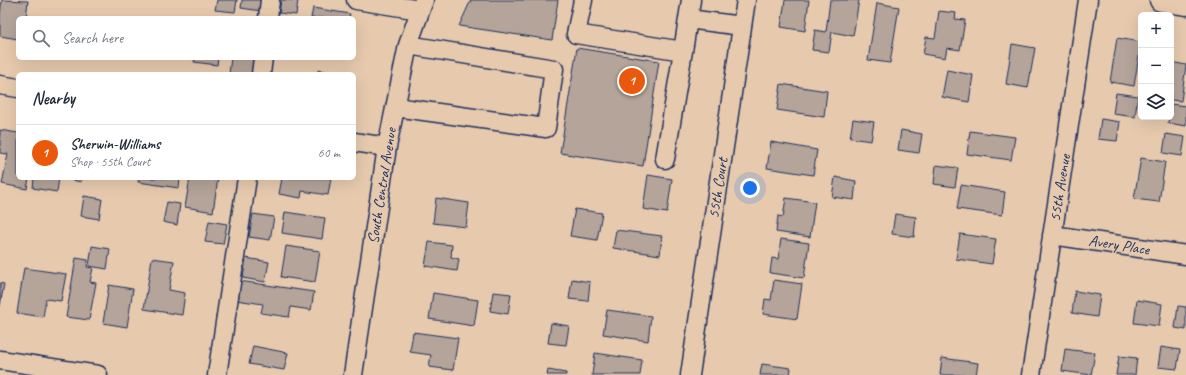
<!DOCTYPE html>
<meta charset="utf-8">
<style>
body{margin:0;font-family:Caveat,sans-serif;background:#f6f6f7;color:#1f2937}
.controls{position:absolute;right:12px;top:12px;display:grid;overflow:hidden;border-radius:6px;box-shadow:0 4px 16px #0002}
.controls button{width:36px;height:36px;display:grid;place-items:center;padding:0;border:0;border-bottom:1px solid #e0e1e3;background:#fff;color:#1f2937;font:20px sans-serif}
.you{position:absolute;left:750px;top:188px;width:14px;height:14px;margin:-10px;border:3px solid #fff;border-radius:50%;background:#1a73e8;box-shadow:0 0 0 6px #1a73e833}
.badge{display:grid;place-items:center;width:26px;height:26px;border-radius:50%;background:#ea580c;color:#fff;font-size:13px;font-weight:700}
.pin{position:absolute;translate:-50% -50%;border:2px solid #fff;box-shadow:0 1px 4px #0006}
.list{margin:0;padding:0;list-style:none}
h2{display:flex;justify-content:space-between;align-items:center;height:52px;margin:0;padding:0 16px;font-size:17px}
h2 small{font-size:13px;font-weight:400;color:#747a83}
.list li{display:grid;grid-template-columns:26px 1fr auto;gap:12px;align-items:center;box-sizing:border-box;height:56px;padding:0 16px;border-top:1px solid #e0e1e3}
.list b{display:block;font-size:15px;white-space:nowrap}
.list p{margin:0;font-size:13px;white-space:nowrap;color:#747a83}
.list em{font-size:13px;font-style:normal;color:#747a83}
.icon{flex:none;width:22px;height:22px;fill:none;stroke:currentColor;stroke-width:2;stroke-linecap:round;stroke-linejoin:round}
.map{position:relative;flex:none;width:1186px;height:375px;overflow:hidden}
.search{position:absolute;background:#fff;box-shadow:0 4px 16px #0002;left:16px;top:16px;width:340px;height:44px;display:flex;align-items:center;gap:10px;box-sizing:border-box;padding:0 14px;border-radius:6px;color:#747a83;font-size:15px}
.panel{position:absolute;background:#fff;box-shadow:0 4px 16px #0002;left:16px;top:72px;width:340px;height:108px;border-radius:6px}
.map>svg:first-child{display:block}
.building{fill:#b4a49a;stroke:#1b2f5e}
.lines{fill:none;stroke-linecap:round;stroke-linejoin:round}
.minor-casing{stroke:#1b2f5e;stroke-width:21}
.major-casing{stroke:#1b2f5e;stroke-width:25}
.minor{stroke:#e7caae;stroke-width:18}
.major{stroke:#e7caae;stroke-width:22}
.labels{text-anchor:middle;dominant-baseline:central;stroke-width:3;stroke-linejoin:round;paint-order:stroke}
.street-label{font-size:16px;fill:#1b2f5e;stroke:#e7caae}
</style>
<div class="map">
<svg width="1186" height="375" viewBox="0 0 1186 375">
<rect width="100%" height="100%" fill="#e7caae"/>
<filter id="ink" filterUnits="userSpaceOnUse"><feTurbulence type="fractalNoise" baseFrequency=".025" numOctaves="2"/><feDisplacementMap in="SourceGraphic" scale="8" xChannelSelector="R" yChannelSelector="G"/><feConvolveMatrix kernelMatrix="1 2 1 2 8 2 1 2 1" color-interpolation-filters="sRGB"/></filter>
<g filter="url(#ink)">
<path class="building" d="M 2,0 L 28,1 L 26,18 L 18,18 L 18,39 L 0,36 L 0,15 Z
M 217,0 L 237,0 L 235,12 L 215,10 Z
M 242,0 L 262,0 L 261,11 L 241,8 Z
M 281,0 L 298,0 L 296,15 L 279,13 Z
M 471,0 L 558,0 L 552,40 L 459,26 Z
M 785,0 L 809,0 L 805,31 L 781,27 Z
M 830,0 L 859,0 L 853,36 L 832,32 L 829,52 L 812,50 L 815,30 L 826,32 Z
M 877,3 L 899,7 L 890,63 L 868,60 Z
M 313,8 L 350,14 L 349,18 L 311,18 Z
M 939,11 L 956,13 L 955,19 L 965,20 L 960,50 L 947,48 L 945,58 L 923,54 L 926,37 L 935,38 Z
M 1117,38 L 1141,42 L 1134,86 L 1110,82 Z
M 1012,44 L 1035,48 L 1028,88 L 1006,84 Z
M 577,48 L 659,61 L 643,166 L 560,153 Z
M 195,58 L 218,58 L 217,65 L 194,62 Z
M 231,58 L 255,58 L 252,74 L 229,74 Z
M 1171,62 L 1186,65 L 1181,101 L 1171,100 Z
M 318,70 L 341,74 L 318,74 Z
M 947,70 L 973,75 L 969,102 L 942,97 Z
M 781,84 L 827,91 L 824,117 L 777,110 Z
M 1116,93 L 1138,96 L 1135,117 L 1113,114 Z
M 1171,104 L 1186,106 L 1186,126 L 1168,123 L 1169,117 L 1171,117 Z
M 853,119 L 874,122 L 871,141 L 850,138 Z
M 1101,119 L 1120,122 L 1117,141 L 1098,139 Z
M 0,130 L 18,133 L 18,178 L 29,178 L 27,189 L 2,184 L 8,154 L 0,153 Z
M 901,130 L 922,134 L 919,153 L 898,150 Z
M 970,131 L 1015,137 L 1011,160 L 967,154 Z
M 1166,134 L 1185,137 L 1182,156 L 1163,153 Z
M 771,142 L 817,150 L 813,175 L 767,168 Z
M 1141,158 L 1165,162 L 1159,202 L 1134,199 Z
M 936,165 L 958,168 L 955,187 L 934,184 Z
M 648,175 L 672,179 L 667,213 L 643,209 Z
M 835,177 L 856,181 L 854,200 L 832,197 Z
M 34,178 L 59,178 L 57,192 L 33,188 Z
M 63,178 L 82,178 L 81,182 Z
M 139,178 L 180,178 L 179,188 L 138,182 Z
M 190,178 L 218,178 L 213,212 L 185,207 Z
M 282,178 L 331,178 L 328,195 L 302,191 L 301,198 L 279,194 Z
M 961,185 L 1005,192 L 1002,215 L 957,209 Z
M 84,196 L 102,199 L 99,219 L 81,216 Z
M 436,198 L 469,203 L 466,227 L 433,223 Z
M 786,198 L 815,202 L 810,237 L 776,232 L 778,216 L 783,217 Z
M 167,202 L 180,204 L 177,225 L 163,222 Z
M 575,209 L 602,213 L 597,240 L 570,236 Z
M 285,212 L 325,218 L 322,239 L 282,233 Z
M 253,214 L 274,217 L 270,240 L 249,237 Z
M 895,214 L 916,217 L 914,237 L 892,234 Z
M 209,221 L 227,224 L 223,244 L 205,242 Z
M 616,230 L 662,236 L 660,255 L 613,248 Z
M 960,234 L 996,239 L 992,264 L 956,259 Z
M 781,239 L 809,243 L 804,278 L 770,273 L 772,258 L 778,259 Z
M 429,242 L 452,245 L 451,257 L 459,259 L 457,271 L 425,266 Z
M 92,246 L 110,249 L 107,269 L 89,266 Z
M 286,246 L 320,251 L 315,282 L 281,277 Z
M 76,258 L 88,260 L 87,267 L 93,268 L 90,282 L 96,283 L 89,320 L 66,317 Z
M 152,258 L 174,261 L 169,290 L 185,293 L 182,315 L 144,309 Z
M 246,258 L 269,262 L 265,282 L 243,278 Z
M 24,268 L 66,274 L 61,301 L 46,299 L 43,317 L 17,313 Z
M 572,279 L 590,282 L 588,301 L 569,299 Z
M 774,280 L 802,284 L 797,319 L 763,314 L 765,299 L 771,300 Z
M 239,281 L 314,292 L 311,310 L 291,307 L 289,317 L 261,313 L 263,304 L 236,300 Z
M 0,283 L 4,284 L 0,306 Z
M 109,285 L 133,289 L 127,327 L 103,323 Z
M 1075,291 L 1100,295 L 1097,317 L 1072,313 Z
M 493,292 L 511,294 L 508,314 L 490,311 Z
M 433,293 L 478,300 L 474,326 L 429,319 Z
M 1137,300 L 1162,304 L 1159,326 L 1134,323 Z
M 1178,306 L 1186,307 L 1186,330 L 1175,328 Z
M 607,310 L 651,316 L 648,341 L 603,334 Z
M 551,323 L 569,326 L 566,345 L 548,343 Z
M 413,332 L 458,338 L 453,370 L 429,367 L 431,355 L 410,352 Z
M 253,346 L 288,353 L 284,370 L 249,364 Z
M 1161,347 L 1180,350 L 1177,369 L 1158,367 Z
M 1065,349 L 1095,353 L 1091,375 L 1062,371 Z
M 595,353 L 642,360 L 640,375 L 592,375 Z
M 1119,356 L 1137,358 L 1135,375 L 1116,375 Z
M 942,358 L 978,363 L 976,375 L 940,375 Z
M 762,364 L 791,368 L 790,375 L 760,375 Z
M 548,370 L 566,373 L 566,375 L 547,375 Z"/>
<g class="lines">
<g class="minor-casing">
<path id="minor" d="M 356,0 L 420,10
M 583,0 L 576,34 L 683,51 L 665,159
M 268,18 L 270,0
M 688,19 L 742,26
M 683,51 L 691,0
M 261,74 L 263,58
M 0,85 L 18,88
M 395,107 L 546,128 L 554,69 L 408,45
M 354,142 L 387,147
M 1052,235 L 1186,255
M 0,360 L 98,375
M 217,375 L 247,178
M 353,375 L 387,147 L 408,45 L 424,0
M 690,375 L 746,0
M 1031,375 L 1088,0"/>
</g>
<g class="major-casing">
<path id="major" d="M 1161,0 L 1186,4"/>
</g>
<use href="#minor" class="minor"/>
<use href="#major" class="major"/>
</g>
</g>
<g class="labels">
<g class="street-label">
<text transform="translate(382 186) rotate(-81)">South Central Avenue</text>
<text transform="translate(718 188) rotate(-81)">55th Court</text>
<text transform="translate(1060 188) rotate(-81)">55th Avenue</text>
<text transform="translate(1119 245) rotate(9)">Avery Place</text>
</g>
</g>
</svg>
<div class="controls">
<button>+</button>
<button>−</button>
<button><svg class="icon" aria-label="layers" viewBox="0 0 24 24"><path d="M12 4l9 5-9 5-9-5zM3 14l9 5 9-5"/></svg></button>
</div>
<div class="you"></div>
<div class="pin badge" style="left:632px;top:81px">1</div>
<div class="search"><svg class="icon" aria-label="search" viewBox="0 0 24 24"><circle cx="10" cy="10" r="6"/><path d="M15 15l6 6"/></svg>Search here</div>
<section class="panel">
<h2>Nearby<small></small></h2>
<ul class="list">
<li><span class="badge">1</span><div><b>Sherwin-Williams</b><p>Shop · 55th Court</p></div><em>60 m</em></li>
</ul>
</section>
</div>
